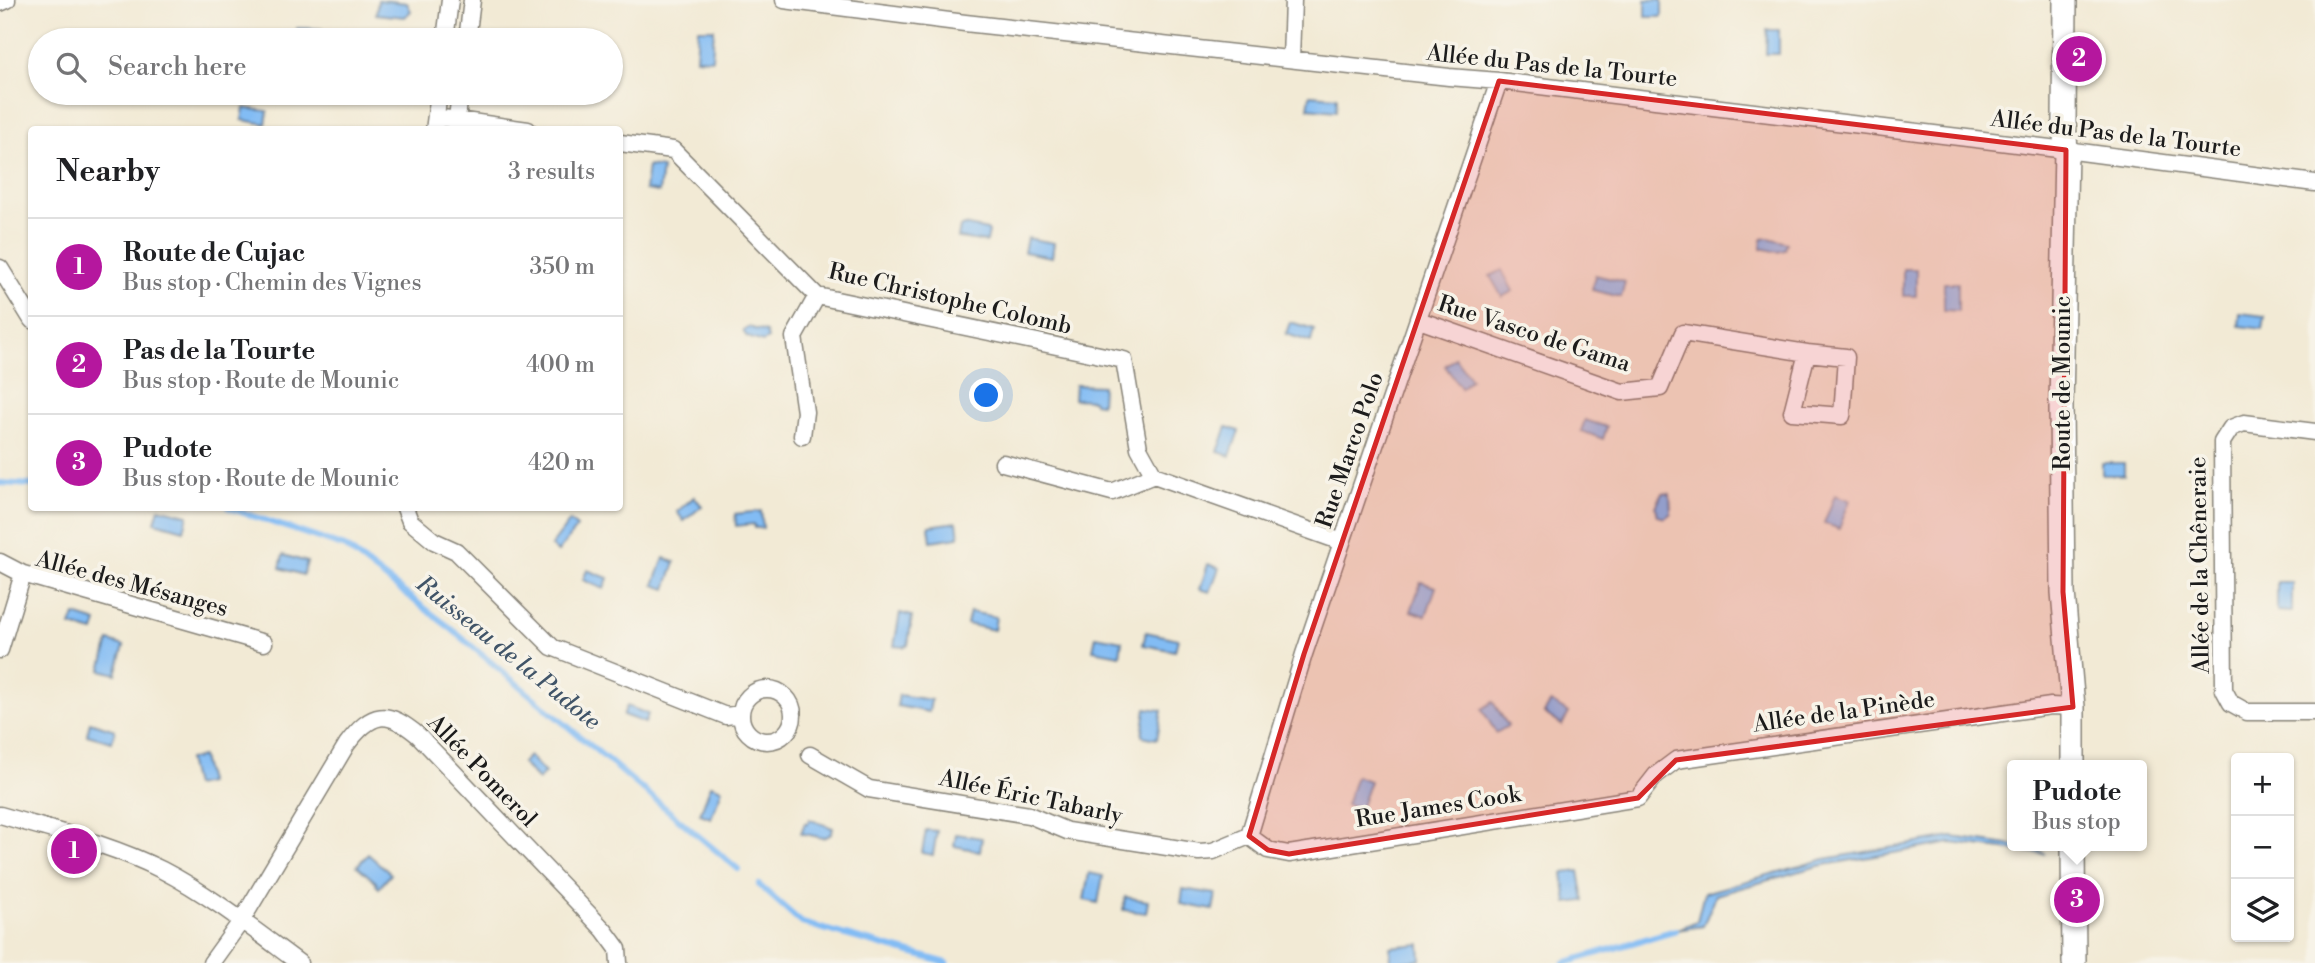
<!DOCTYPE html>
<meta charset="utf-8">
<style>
body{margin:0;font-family:"Libre Bodoni",serif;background:#f6f6f6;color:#202124}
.controls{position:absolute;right:21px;bottom:21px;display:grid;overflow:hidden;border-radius:7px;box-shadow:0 2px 5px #0004}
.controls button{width:63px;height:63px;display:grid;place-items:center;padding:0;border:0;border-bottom:2px solid #e0e0e0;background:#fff;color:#202124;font:35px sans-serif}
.you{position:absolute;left:987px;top:396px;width:24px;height:24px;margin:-18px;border:5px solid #fff;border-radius:50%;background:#1a73e8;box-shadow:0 0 0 10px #1a73e833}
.badge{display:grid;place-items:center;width:46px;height:46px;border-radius:50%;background:#b5179e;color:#fff;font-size:23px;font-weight:700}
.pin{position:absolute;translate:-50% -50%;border:4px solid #fff;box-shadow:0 2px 7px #0006}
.popup{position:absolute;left:2007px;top:760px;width:140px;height:91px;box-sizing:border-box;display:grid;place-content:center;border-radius:7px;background:#fff;filter:drop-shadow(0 2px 5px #0005);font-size:23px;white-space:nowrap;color:#757577}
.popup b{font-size:26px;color:#202124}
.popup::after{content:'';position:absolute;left:50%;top:100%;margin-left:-14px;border:14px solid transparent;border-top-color:#fff}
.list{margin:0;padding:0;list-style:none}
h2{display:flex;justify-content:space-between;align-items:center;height:91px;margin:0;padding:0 28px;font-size:30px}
h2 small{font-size:23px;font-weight:400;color:#757577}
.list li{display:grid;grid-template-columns:46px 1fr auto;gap:21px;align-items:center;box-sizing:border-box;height:98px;padding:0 28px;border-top:2px solid #e0e0e0}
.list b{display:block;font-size:26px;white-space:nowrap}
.list p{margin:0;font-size:23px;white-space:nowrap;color:#757577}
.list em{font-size:23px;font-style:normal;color:#757577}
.icon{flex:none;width:38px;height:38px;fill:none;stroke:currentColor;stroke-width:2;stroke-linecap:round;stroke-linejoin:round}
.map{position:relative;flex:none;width:2315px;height:963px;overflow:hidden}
.search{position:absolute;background:#fff;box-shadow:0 2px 5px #0004;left:28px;top:28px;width:595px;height:77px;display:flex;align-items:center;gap:18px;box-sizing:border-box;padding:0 24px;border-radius:38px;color:#757577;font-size:26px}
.panel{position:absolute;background:#fff;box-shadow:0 2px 5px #0004;left:28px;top:126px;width:595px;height:385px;border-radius:7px}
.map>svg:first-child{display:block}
.water{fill:#82bcf4;stroke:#4f6c88;stroke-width:2}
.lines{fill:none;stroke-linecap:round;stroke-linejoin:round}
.stream{stroke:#82bcf4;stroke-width:6}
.minor-casing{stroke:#878378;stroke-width:19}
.secondary-casing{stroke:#878378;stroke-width:26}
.minor{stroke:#fff;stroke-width:16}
.secondary{stroke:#fff;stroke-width:23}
.marked{fill:#d62828;fill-opacity:0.2;stroke:#d62828;stroke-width:5;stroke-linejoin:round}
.labels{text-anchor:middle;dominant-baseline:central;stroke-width:7;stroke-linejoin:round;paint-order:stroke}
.street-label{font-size:23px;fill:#1c1c1c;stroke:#f7f3e8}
.water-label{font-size:24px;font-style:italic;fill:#405468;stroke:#f7f3e8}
</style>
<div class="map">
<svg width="2315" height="963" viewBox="0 0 2315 963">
<rect width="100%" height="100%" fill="#f7f3e8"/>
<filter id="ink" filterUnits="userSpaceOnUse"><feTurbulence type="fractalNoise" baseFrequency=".0143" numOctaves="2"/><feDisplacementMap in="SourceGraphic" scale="14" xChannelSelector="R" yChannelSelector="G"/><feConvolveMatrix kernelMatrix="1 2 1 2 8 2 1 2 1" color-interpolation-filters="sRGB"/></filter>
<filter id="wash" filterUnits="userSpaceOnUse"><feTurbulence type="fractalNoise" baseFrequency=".00686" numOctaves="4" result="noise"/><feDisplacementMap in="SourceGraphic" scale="28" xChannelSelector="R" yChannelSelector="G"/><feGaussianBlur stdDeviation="1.57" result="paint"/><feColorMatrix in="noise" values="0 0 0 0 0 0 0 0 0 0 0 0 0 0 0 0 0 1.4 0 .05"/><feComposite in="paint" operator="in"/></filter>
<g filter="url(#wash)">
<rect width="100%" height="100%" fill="#f2ead5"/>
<path class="water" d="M 378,0 L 407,3 L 411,11 L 405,17 L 376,14 Z
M 1646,0 L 1662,0 L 1662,17 L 1646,17 Z
M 297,28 L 322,29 L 322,40 L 297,40 Z
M 698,29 L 714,29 L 712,59 L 696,58 Z
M 1767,30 L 1779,30 L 1779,54 L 1766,54 Z
M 1310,95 L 1337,97 L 1336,111 L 1308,108 Z
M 244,108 L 268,111 L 266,124 L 242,120 Z
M 648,166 L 662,168 L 659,192 L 645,190 Z
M 963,225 L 987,230 L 989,232 L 987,242 L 958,238 L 960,227 Z
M 1027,238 L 1054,243 L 1052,257 L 1024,252 Z
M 1769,238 L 1787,243 L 1785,250 L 1778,252 L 1761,248 L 1762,239 Z
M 1903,269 L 1916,269 L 1916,296 L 1903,296 Z
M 1502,270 L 1513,291 L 1502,297 L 1490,276 Z
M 1595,275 L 1625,282 L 1621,297 L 1592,290 Z
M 1944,283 L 1958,283 L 1958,311 L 1944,310 Z
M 2240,313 L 2265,316 L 2263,329 L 2239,326 Z
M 1290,322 L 1314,329 L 1311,342 L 1286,334 Z
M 748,327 L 766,332 L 768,339 L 763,342 L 747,337 L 743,331 Z
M 1455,358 L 1471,379 L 1461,388 L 1445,366 Z
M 1075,385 L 1102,386 L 1101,404 L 1094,403 L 1093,400 L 1074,399 Z
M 1585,420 L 1607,427 L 1603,439 L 1581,431 Z
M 1227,427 L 1239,431 L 1230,456 L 1218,452 Z
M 2102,463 L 2124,463 L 2124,475 L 2102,475 Z
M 1662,493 L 1670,494 L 1671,513 L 1665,518 L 1658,516 L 1656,507 Z
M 1835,495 L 1850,500 L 1839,529 L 1824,523 Z
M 694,497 L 702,506 L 684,521 L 677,512 Z
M 159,508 L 188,515 L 184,530 L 155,522 Z
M 761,511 L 763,528 L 755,528 L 754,524 L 736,526 L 735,514 Z
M 570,521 L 577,527 L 558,552 L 551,546 Z
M 957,522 L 959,537 L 931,541 L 929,526 Z
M 283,555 L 307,562 L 303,575 L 280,568 Z
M 664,558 L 675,562 L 666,589 L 654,585 Z
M 1208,564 L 1219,568 L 1210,592 L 1200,589 Z
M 587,570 L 608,578 L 604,589 L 583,580 Z
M 1421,582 L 1436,587 L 1426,616 L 1411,611 Z
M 2277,582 L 2292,582 L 2292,612 L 2277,611 Z
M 970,612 L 996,617 L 994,630 L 967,624 Z
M 900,613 L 912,616 L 908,645 L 904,647 L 894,646 Z
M 75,615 L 97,622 L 94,632 L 71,626 Z
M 1146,632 L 1178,639 L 1175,651 L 1143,645 Z
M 1096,636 L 1122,641 L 1120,655 L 1093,650 Z
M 109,641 L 124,646 L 116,674 L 101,670 Z
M 899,695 L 931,700 L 929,712 L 897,706 Z
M 1493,702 L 1508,726 L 1496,733 L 1482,709 Z
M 1551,702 L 1569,713 L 1562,725 L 1544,713 Z
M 627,706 L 648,714 L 645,723 L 623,715 Z
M 1146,708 L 1162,710 L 1157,739 L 1142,736 Z
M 90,722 L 115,730 L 112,742 L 87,735 Z
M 529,756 L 545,773 L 538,780 L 522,763 Z
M 202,757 L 208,783 L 194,786 L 188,760 Z
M 1356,776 L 1370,781 L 1360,809 L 1346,805 Z
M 711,785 L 722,789 L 711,818 L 700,814 Z
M 809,819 L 833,828 L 830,835 L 823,838 L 801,833 L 805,823 L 808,824 Z
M 926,830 L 937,831 L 933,855 L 922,853 Z
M 956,834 L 982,838 L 980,851 L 954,846 Z
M 1952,837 L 2037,849 L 2046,854 L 1951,843 L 1818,866 L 1716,895 L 1703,926 L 1676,930 L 1697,921 L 1704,893 L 1825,859 Z
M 368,854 L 391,874 L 379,888 L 376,885 L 377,883 L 357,866 Z
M 1579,871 L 1584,901 L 1567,903 L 1563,873 Z
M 1089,873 L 1103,876 L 1098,903 L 1084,900 Z
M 1183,889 L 1216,894 L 1213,910 L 1181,904 Z
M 1125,897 L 1148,901 L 1146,913 L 1123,910 Z
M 1420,944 L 1421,960 L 1391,963 L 1390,947 Z"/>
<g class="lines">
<path class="stream" d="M 0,483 L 32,485
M 229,508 L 345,547 L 449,627 L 738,869
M 759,885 L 802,923 L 947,963
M 1564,963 L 1676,930"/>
</g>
</g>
<g filter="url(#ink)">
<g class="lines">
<g class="minor-casing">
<path id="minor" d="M 784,0 L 965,23 L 1449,77 L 1499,81 L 2066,150 L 2315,183
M 0,3 L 7,0
M 445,40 L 450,0
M 467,40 L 472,0
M 1291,59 L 1293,0
M 436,117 L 528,130
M 456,127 L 460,93
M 434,130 L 439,93
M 620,143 L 673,150 L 817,296 L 1124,360 L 1139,448 L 1154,475 L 1342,542
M 0,268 L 32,320
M 1419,320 L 1622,392 L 1660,388 L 1683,333 L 1807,353 L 1792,412 L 1842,416 L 1846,357 L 1807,353
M 2315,432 L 2244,423 L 2231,428 L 2222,442 L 2224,690 L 2231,703 L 2247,712 L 2315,712
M 802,436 L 805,412 L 794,337 L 817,296
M 1003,463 L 1112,492 L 1154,475
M 405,508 L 410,521 L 434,541 L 456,551 L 552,647 L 726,716 L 740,714
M 0,562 L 23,574
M 0,650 L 23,574 L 264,643
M741 715a26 26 0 1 1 52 0a26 26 0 1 1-52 0Z
M 810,755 L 869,789 L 1029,815 L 1067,831 L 1199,852 L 1213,851 L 1249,836
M 0,815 C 54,831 111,844 162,870 C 209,894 257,932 299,963
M 1249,836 L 1268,850 L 1289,854 L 1638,798 L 1656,775 L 1676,760 L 2051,706 L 2073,707
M 1249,836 L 1304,654 L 1499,81
M 211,963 L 242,920 L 347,744 C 372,711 387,709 419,736 L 604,930 L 618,949 L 619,963"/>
</g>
<g class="secondary-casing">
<path id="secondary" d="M 2065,0 L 2064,122 L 2066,150 L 2061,406 L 2063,592 L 2073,707 L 2073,765
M 2073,846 L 2074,963"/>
</g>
<use href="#minor" class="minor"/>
<use href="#secondary" class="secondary"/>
</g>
</g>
<path class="marked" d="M 1499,81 L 2066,150 L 2063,592 L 2073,707 L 1676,760 L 1638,798 L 1289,854 L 1268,850 L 1249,836 L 1304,654 Z"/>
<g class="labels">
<g class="street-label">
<text transform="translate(1552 66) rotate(6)">Allée du Pas de la Tourte</text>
<text transform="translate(2116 134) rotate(7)">Allée du Pas de la Tourte</text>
<text transform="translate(950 299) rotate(13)">Rue Christophe Colomb</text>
<text transform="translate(1534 334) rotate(18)">Rue Vasco de Gama</text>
<text transform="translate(2063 383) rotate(-90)">Route de Mounic</text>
<text transform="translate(1350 450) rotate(-71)">Rue Marco Polo</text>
<text transform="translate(2200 565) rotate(-91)">Allée de la Chêneraie</text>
<text transform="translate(132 584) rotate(15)">Allée des Mésanges</text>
<text transform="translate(1844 712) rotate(-8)">Allée de la Pinède</text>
<text transform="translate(482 771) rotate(46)">Allée Pomerol</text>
<text transform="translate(1031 797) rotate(12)">Allée Éric Tabarly</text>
<text transform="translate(1438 807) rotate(-9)">Rue James Cook</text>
</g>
<g class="water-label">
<text transform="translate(508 653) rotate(39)">Ruisseau de la Pudote</text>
</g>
</g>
</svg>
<div class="controls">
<button>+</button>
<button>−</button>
<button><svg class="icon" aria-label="layers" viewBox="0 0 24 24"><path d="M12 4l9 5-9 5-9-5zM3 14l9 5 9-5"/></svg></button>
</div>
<div class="you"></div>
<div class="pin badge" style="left:74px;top:851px">1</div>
<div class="pin badge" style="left:2079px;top:59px">2</div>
<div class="pin badge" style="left:2077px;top:900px">3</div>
<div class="popup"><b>Pudote</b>Bus stop</div>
<div class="search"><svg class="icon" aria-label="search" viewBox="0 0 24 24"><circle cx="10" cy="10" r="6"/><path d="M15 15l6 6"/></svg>Search here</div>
<section class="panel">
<h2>Nearby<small>3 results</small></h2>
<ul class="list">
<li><span class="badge">1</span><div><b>Route de Cujac</b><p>Bus stop · Chemin des Vignes</p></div><em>350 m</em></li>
<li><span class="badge">2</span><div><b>Pas de la Tourte</b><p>Bus stop · Route de Mounic</p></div><em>400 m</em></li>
<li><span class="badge">3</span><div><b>Pudote</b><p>Bus stop · Route de Mounic</p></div><em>420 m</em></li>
</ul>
</section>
</div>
